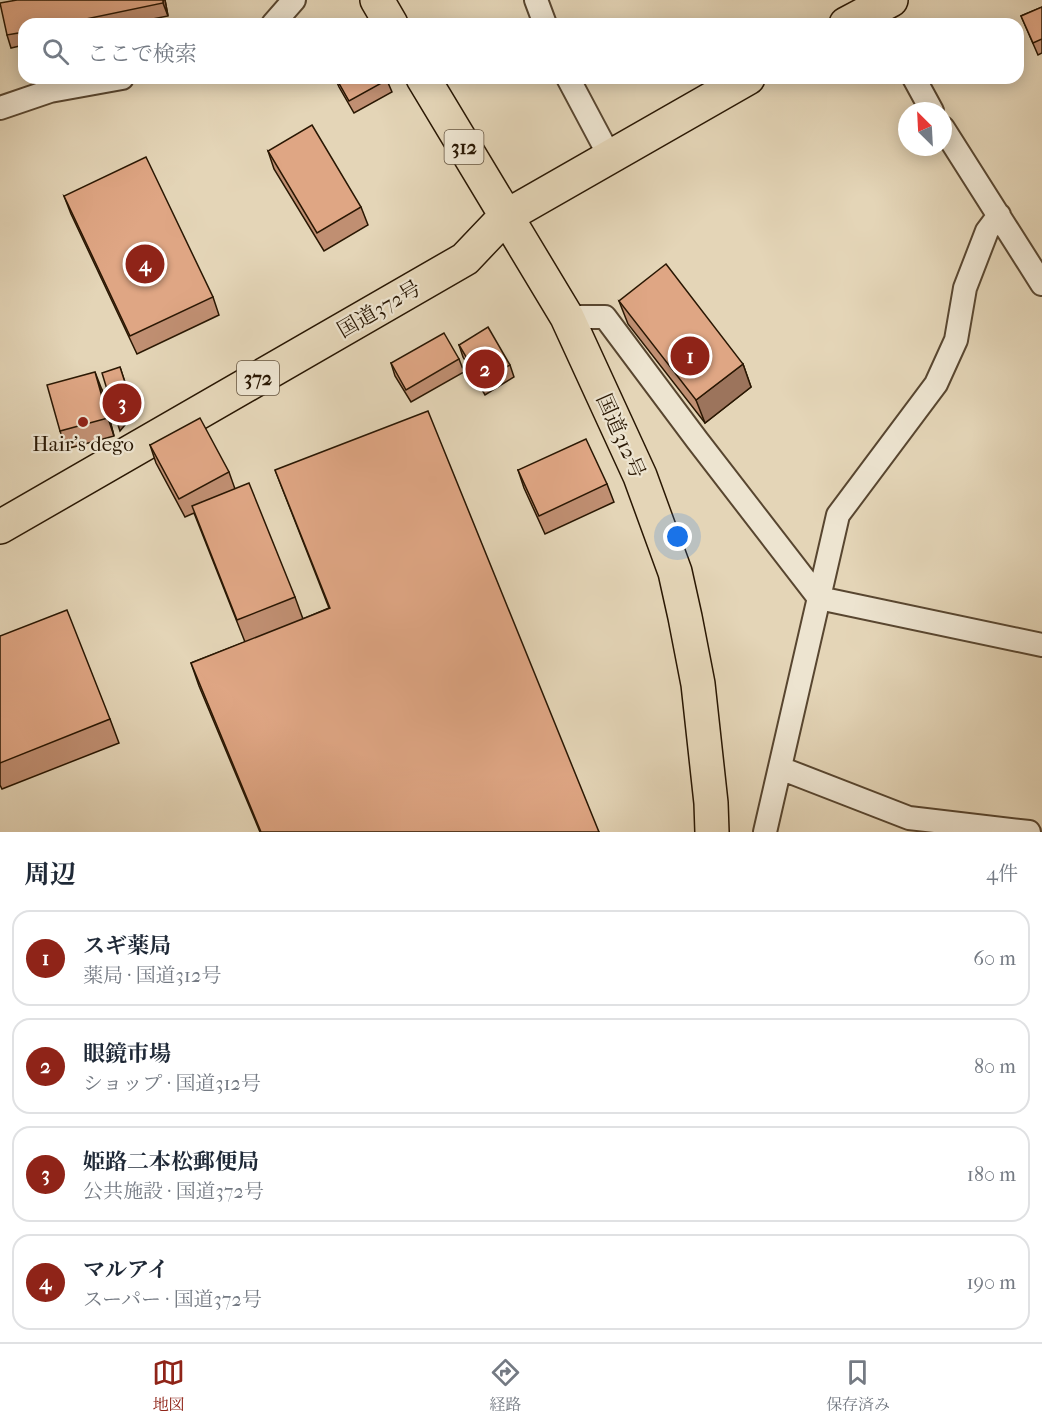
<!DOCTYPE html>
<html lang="ja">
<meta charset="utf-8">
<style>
body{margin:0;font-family:"IM FELL French Canon","Noto Serif JP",serif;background:#f2f2f3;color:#1f2937}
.compass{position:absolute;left:898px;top:102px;width:54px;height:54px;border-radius:50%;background:#fff;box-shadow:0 3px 15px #0003;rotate:336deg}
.you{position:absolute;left:678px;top:537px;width:21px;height:21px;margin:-15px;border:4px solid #fff;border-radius:50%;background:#1a73e8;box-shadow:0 0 0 9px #1a73e833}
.badge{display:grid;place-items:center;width:39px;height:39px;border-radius:50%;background:#8f2418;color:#fff;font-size:20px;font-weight:700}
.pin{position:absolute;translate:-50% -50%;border:3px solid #fff;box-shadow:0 2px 6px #0006}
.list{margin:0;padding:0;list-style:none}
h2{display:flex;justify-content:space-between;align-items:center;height:78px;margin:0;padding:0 24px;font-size:26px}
h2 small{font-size:20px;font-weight:400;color:#747a83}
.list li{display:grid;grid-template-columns:39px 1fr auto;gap:18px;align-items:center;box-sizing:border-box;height:96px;margin:0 12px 12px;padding:0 12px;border:2px solid #e0e1e3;border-radius:18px}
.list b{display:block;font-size:22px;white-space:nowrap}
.list p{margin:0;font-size:20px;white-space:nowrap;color:#747a83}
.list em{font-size:20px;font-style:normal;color:#747a83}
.icon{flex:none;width:33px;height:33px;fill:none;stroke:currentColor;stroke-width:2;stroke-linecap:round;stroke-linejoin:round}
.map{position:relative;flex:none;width:1042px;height:832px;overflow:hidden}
.search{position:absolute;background:#fff;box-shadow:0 3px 15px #0003;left:18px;right:18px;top:18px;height:66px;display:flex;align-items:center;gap:15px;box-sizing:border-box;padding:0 21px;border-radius:18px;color:#747a83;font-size:22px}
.sheet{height:510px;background:#fff}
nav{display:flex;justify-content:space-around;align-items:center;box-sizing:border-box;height:84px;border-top:2px solid #e0e1e3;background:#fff;font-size:16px;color:#747a83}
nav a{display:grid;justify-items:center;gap:3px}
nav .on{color:#8f2418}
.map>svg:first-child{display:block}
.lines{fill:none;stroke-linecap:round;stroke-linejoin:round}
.minor-casing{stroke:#584630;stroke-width:26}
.highway-casing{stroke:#291703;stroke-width:36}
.minor{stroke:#ede4d0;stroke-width:22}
.highway{stroke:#e4d5b7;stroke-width:33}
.wall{fill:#c08f72;stroke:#291703;stroke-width:1.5}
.shaded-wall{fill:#9c745c;stroke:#291703;stroke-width:1.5}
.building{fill:#dfa684;stroke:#291703;stroke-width:1.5}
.poi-dot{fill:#8f2418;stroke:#ede4d0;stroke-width:2}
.labels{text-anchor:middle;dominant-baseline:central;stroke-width:4.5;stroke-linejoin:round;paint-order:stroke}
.shield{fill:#ede4d0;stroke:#645440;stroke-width:1.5}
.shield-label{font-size:20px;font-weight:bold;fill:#291703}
.street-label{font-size:21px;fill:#291703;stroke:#ede4d0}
.poi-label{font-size:21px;fill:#291703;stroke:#ede4d0}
</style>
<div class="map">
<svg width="1042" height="832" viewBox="0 0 1042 832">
<rect width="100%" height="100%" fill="#e4d5b7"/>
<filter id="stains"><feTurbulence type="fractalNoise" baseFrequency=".00333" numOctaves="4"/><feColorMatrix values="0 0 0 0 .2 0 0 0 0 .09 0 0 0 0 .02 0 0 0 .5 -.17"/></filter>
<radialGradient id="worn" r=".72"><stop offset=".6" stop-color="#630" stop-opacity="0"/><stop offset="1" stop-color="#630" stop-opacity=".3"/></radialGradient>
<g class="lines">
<g class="minor-casing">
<path id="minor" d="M 536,0 L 545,24
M 273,24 L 294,0
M 568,78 L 610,157
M 914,78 L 932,111
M 0,108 L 50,91 L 122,78
M 943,128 L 1042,284
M 567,317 L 605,317 L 697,440 L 819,598 L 1042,645
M 780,768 L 909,818 L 1029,832
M 765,832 L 838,515 L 936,384 L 956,340 L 965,288 L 987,231 L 999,215"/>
</g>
<g class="highway-casing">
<path id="highway" d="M 377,0 L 391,24
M 846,24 L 891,0
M 423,78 L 567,317 L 640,476 L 675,572 L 685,617 L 698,684 L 711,803 L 712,832
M 0,527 L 465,259 L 505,217 L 748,78"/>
</g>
<use href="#minor" class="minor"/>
<use href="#highway" class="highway"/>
</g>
<path class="wall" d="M 17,0 L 165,0 L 168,16 L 127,24 L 24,24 L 24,45 L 11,48 L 7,35 Z
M 1042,7 L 1042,53 L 1038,55 L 1021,16 Z
M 335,78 L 386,78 L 392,92 L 354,113 L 339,87 Z
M 268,151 L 361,207 L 368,225 L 324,251 L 274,169 Z
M 64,196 L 213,297 L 219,315 L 137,354 L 71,214 Z
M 619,301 L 743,364 L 751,387 L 705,423 L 628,324 Z
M 459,345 L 510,365 L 514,377 L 485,395 L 463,357 Z
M 459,359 L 464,372 L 411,402 L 395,376 L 391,363 Z
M 102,390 L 114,436 L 66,449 L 60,431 Z
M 150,445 L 229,472 L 235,489 L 295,597 L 303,619 L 329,608 L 275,470 L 599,832 L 260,832 L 199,686 L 191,663 L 245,642 L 194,513 L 185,517 L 156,463 Z
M 518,470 L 607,484 L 614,502 L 545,534 L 524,488 Z
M 0,636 L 110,719 L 119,743 L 2,789 L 0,785 Z"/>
<path class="shaded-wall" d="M 163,0 L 165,0 L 168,16 L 163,3 Z
M 743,364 L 751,387 L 705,423 L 696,400 Z
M 120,367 L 135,413 L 120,431 L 116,419 Z
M 95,372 L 102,390 L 114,436 L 108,418 Z"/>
<path class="building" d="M 17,0 L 163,0 L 163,3 L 62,24 L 24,24 L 24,32 L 7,35 L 0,3 Z
M 1042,7 L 1042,39 L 1033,43 L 1021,16 Z
M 336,78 L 386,78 L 387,80 L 349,101 Z
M 312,125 L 361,207 L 317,233 L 268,151 Z
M 146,157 L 213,297 L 130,336 L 64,196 Z
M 666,264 L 743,364 L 696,400 L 619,301 Z
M 488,327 L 510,365 L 481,382 L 459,345 Z
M 444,333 L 459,359 L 406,390 L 391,363 Z
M 120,367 L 131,401 L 116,419 L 102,373 Z
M 95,372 L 108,418 L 60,431 L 47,385 Z
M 428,411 L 599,832 L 261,832 L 191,663 L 330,608 L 275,470 Z
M 200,418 L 229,472 L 179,499 L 150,445 Z
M 586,439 L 607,484 L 539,516 L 518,470 Z
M 249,483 L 295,597 L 237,620 L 192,506 Z
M 67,610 L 110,719 L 0,763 L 0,636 Z"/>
<circle class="poi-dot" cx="83" cy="422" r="6"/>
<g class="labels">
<g class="shield">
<rect x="444.5" y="130" width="39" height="34" rx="4.5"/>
<rect x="237" y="361" width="42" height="34" rx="4.5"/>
</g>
<g class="shield-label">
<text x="464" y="147">312</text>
<text x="258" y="378">372</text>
</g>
<g class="street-label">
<text transform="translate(379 309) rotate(-30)">国道372号</text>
<text transform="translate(621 436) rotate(66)">国道312号</text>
</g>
<g class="poi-label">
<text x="83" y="444">Hair’s dego</text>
</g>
</g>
<rect width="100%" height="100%" filter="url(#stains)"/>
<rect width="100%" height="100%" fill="url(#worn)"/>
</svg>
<svg class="compass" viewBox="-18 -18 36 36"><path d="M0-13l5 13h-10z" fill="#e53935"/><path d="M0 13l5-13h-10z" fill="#747a83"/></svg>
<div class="you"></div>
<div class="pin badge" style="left:690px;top:356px">1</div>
<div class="pin badge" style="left:485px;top:369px">2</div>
<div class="pin badge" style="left:122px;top:403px">3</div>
<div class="pin badge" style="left:145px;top:264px">4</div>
<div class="search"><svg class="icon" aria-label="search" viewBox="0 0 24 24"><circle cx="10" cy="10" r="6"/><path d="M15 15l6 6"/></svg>ここで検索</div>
</div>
<section class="sheet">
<h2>周辺<small>4件</small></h2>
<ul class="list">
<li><span class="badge">1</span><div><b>スギ薬局</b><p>薬局 · 国道312号</p></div><em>60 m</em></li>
<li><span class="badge">2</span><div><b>眼鏡市場</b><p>ショップ · 国道312号</p></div><em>80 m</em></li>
<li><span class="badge">3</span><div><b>姫路二本松郵便局</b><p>公共施設 · 国道372号</p></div><em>180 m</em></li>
<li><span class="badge">4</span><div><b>マルアイ</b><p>スーパー · 国道372号</p></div><em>190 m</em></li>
</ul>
</section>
<nav>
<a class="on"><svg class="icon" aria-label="map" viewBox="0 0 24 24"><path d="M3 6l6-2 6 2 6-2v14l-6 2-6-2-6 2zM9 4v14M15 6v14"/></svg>地図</a>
<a><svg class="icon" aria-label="directions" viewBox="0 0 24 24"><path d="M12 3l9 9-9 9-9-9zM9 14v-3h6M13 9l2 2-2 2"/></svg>経路</a>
<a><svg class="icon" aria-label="saved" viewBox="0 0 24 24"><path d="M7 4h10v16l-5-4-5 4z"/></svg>保存済み</a>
</nav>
